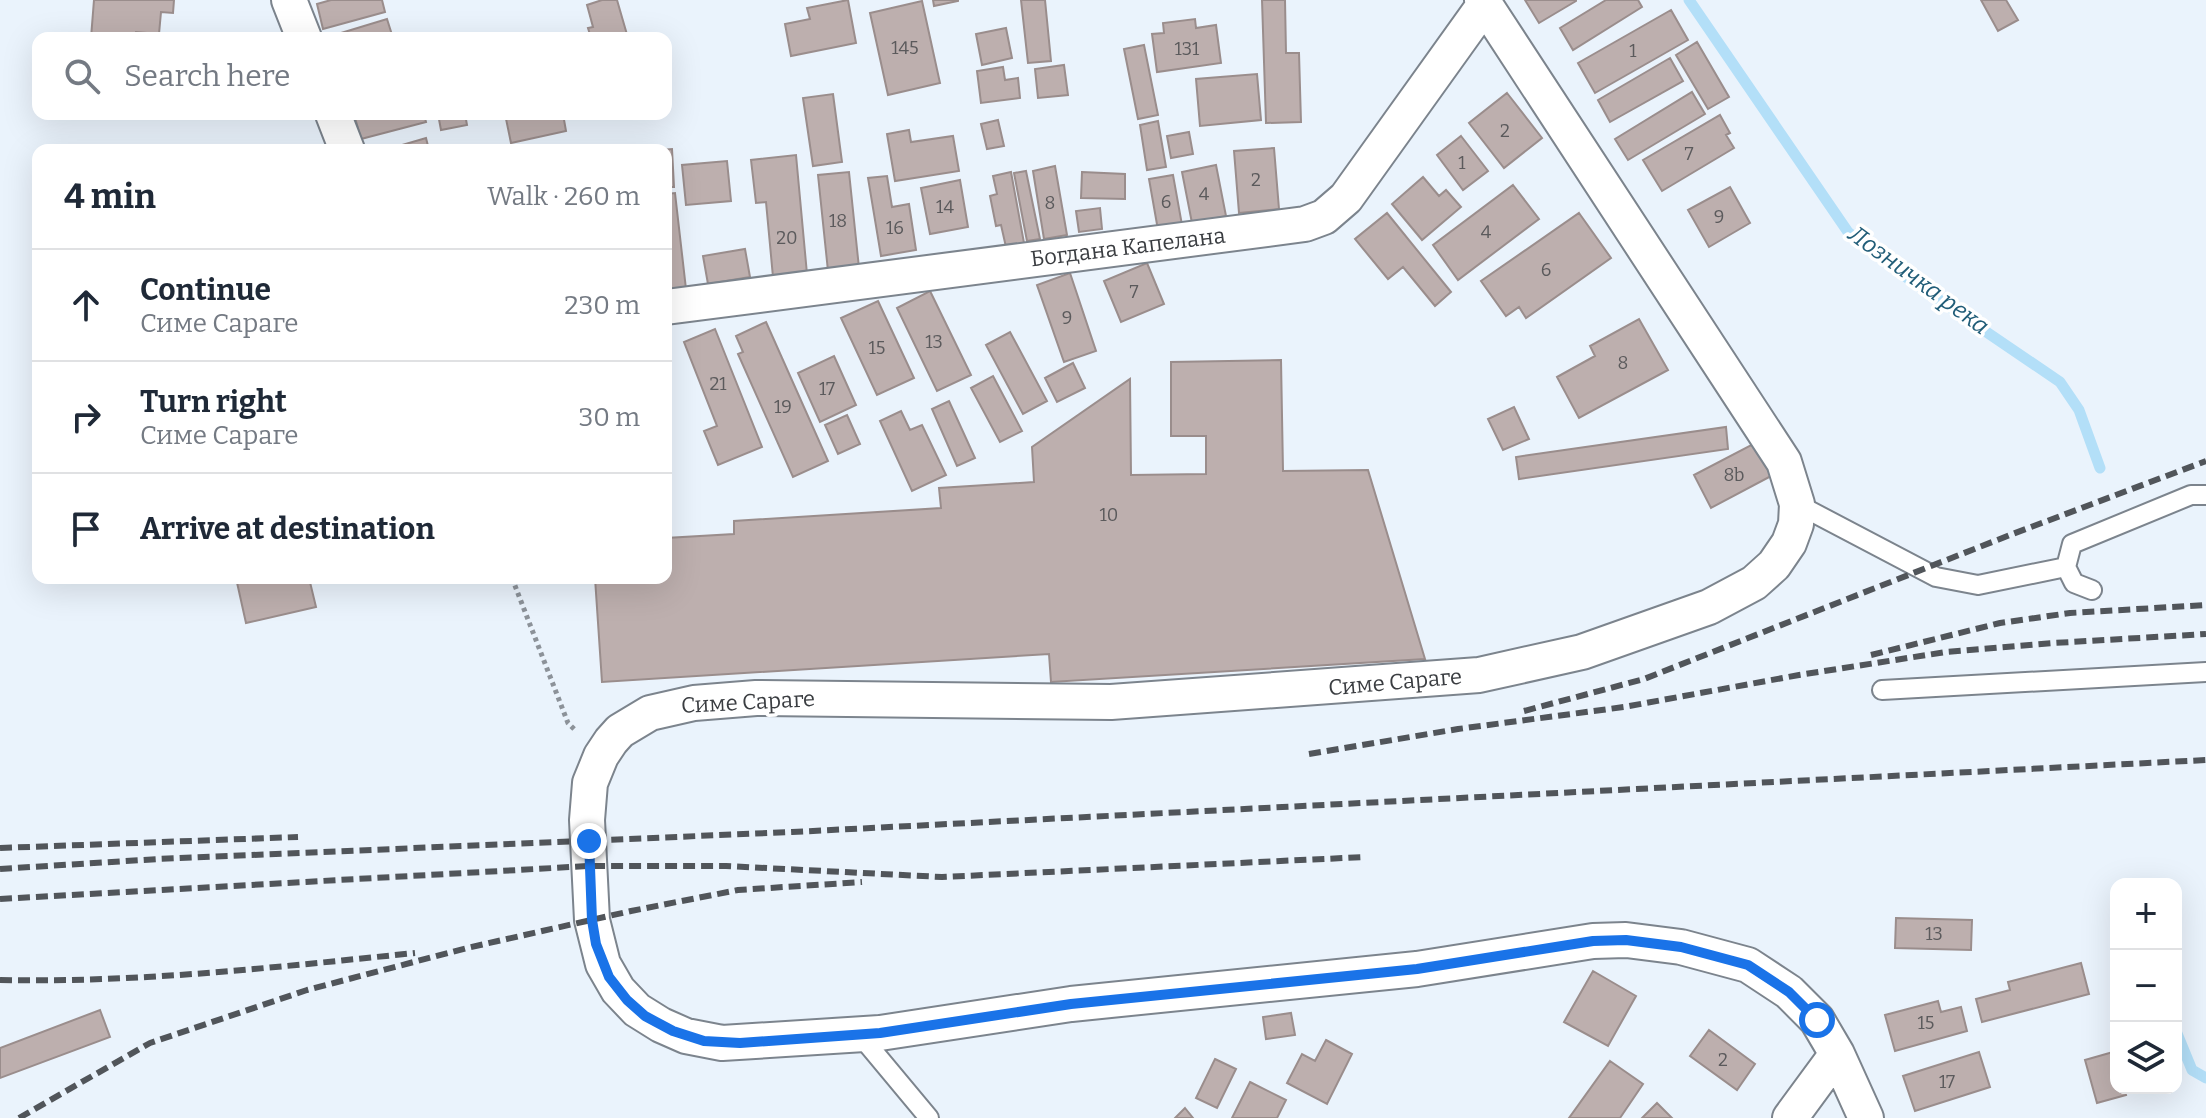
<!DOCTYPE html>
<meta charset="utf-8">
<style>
body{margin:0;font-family:Bitter,serif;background:#f2f2f3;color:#1f2937}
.controls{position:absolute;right:24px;bottom:24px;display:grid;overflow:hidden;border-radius:16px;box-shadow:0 8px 32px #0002}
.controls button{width:72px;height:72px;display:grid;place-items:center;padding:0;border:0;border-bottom:2px solid #e0e1e3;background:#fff;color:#1f2937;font:40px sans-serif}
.stop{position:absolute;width:24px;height:24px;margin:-18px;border:6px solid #1a73e8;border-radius:50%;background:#fff}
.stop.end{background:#1a73e8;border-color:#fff;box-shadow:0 2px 8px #0008}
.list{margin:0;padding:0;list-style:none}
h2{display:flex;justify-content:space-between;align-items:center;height:104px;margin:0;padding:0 32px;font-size:34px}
h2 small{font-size:26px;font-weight:400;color:#747a83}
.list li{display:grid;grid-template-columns:52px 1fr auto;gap:24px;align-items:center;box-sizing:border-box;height:112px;padding:0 32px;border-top:2px solid #e0e1e3}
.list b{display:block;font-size:30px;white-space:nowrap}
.list p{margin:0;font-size:26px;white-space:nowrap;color:#747a83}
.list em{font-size:26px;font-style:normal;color:#747a83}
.icon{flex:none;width:44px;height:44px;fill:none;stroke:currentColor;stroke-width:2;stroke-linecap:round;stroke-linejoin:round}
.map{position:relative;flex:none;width:2206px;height:1118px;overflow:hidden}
.search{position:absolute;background:#fff;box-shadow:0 8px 32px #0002;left:32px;top:32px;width:640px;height:88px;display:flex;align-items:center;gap:20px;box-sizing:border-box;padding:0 28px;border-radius:16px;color:#747a83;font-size:30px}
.panel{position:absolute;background:#fff;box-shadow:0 8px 32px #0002;left:32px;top:144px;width:640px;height:440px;border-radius:16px}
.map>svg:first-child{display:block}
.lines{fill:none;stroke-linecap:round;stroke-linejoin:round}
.stream{stroke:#b3dff8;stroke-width:11}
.building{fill:#bdafae;stroke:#9a8d8c;stroke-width:2}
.lane-casing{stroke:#7c848d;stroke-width:22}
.street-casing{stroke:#7c848d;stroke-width:38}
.path{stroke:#8c9299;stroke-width:5;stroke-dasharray:4 4;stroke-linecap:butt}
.lane{stroke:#fff;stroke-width:18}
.street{stroke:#fff;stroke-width:34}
.rail{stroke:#51555a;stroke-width:6;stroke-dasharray:12 6;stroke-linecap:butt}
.route{stroke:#1a73e8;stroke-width:10}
.labels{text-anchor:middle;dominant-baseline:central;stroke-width:7;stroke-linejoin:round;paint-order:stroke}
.number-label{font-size:18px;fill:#5b5a5c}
.street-label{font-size:22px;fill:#3a3d41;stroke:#fff}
.water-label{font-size:24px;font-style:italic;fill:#215d78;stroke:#fff}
</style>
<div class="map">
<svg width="2206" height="1118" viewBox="0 0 2206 1118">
<rect width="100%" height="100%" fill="#eaf3fc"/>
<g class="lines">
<path class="stream" d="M 1689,0 L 1848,232 L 1910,280 L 2060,382 L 2079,410 L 2100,468
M 2176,1031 L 2192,1070 L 2206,1078"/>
</g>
<path class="building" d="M 94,0 L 174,0 L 173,13 L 161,12 L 159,34 L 136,32 L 135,38 L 91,38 Z
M 331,0 L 382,0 L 385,12 L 323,29 L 317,4 Z
M 602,0 L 617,0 L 628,38 L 591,38 L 588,28 L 593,27 L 587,5 Z
M 848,0 L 856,43 L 791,56 L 785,24 L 810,19 L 807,8 Z
M 933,0 L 958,0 L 958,1 L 934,6 Z
M 1021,0 L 1045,0 L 1051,61 L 1028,63 Z
M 1262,0 L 1285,0 L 1286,53 L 1299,53 L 1301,122 L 1266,123 Z
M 1525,0 L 1576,0 L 1576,1 L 1539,23 Z
M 1606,0 L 1638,0 L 1642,7 L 1573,50 L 1560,28 Z
M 1981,0 L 2006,0 L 2018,20 L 1998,31 Z
M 922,1 L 940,83 L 888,95 L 870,13 Z
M 1671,10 L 1688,40 L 1595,93 L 1578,63 Z
M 387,19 L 393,38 L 331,38 L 331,36 Z
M 1195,19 L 1196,28 L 1216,25 L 1221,63 L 1157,72 L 1152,34 L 1164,33 L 1163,23 Z
M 1006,28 L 1012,58 L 982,65 L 976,34 Z
M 1697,42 L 1729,97 L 1708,109 L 1676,55 Z
M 1144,45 L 1158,115 L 1138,119 L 1124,49 Z
M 1670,58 L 1683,81 L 1610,122 L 1598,100 Z
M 1064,65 L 1068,95 L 1038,98 L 1035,69 Z
M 1003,67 L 1005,80 L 1018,78 L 1020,98 L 981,103 L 977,71 Z
M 1257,74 L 1261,120 L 1200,126 L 1196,79 Z
M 1692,92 L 1705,114 L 1628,160 L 1615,139 Z
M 1507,93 L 1542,138 L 1504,168 L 1469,123 Z
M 833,94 L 842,162 L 813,166 L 803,98 Z
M 354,114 L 424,114 L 426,122 L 361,139 Z
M 438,114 L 465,114 L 467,125 L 441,130 Z
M 505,114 L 563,114 L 566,131 L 511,143 Z
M 1720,115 L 1730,133 L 1726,135 L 1734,148 L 1662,191 L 1643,160 Z
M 998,120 L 1004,146 L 987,149 L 981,124 Z
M 1158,121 L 1166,167 L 1147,170 L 1140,125 Z
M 909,130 L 911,142 L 953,136 L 959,171 L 895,181 L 887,134 Z
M 1189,132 L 1193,154 L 1171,158 L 1167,136 Z
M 1461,136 L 1488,171 L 1463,190 L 1437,155 Z
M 426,138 L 429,150 L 385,150 Z
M 1274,148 L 1279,209 L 1239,213 L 1234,151 Z
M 672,149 L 674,187 L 666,187 L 666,150 L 659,150 Z
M 796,155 L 807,274 L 773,277 L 766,202 L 756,203 L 751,160 Z
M 727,161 L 731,201 L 686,205 L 682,165 Z
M 1216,165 L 1226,216 L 1192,223 L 1182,172 Z
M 1055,166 L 1067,235 L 1044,239 L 1033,171 Z
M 1026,171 L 1040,239 L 1027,241 L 1014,173 Z
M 849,172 L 859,268 L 828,271 L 818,175 Z
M 1011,172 L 1024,243 L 1006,247 L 1001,225 L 996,226 L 990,196 L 997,194 L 993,176 Z
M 1082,172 L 1125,174 L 1125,199 L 1081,198 Z
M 1173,175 L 1182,225 L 1158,230 L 1149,179 Z
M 887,176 L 892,207 L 909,204 L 916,250 L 881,256 L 868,178 Z
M 1423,177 L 1439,196 L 1446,190 L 1461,207 L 1422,240 L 1392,204 Z
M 960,180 L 968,227 L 930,234 L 921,188 Z
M 1513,185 L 1539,219 L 1458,280 L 1433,245 Z
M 1730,187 L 1750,223 L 1709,247 L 1688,210 Z
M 675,193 L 686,289 L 666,291 L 666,194 Z
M 1100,208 L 1102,229 L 1079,232 L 1076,211 Z
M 1387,213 L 1451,292 L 1435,306 L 1403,267 L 1388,279 L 1355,239 Z
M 1579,213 L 1611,258 L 1526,318 L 1519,307 L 1506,316 L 1481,281 Z
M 745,249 L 750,277 L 708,284 L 703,256 Z
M 1147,263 L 1164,304 L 1121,322 L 1104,281 Z
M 1070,273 L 1096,351 L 1064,362 L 1037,285 Z
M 930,291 L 971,375 L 937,391 L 897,308 Z
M 878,301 L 914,378 L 877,395 L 841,318 Z
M 1639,319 L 1668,370 L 1579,418 L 1557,377 L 1595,356 L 1590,346 Z
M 766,322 L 828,461 L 793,477 L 738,354 L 743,352 L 736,336 Z
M 715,329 L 762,447 L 718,465 L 704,431 L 717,426 L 684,342 Z
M 1010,332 L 1047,401 L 1023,414 L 986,345 Z
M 834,356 L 856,405 L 820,422 L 798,373 Z
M 1281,360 L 1283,471 L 1368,470 L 1425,659 L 1051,682 L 1049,654 L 602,682 L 595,578 L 666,578 L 666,538 L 734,534 L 734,521 L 941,508 L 939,488 L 1034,482 L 1032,447 L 1130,379 L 1131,475 L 1206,474 L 1206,436 L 1171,436 L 1171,362 Z
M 1073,363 L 1085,388 L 1057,402 L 1045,378 Z
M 993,376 L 1022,431 L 1000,442 L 971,388 Z
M 949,401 L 975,458 L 957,466 L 932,409 Z
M 1514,407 L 1529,439 L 1503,450 L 1488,419 Z
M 901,411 L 910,430 L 922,425 L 946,475 L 912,491 L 880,421 Z
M 847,415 L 860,444 L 838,454 L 825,425 Z
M 1726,427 L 1728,449 L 1519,479 L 1516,457 Z
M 1757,442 L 1773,475 L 1711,508 L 1694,475 Z
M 236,578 L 309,578 L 316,607 L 246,623 Z
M 1896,918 L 1972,920 L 1971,950 L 1895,948 Z
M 2081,963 L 2089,994 L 1982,1022 L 1976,999 L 2010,990 L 2008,982 Z
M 1593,971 L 1636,996 L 1608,1046 L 1564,1022 Z
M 1938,1001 L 1941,1012 L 1961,1007 L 1967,1031 L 1895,1051 L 1885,1015 Z
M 100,1010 L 110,1037 L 0,1078 L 0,1048 Z
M 1291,1013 L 1295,1035 L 1266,1039 L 1263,1017 Z
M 1709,1030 L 1755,1064 L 1737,1090 L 1690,1056 Z
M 1326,1040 L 1352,1054 L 1327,1104 L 1287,1083 L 1302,1054 L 1315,1061 Z
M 1979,1052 L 1990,1087 L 1915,1111 L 1903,1076 Z
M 2113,1052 L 2116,1062 L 2116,1088 L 2124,1088 L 2126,1095 L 2097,1103 L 2085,1060 Z
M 1215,1059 L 1236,1069 L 1217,1108 L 1196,1098 Z
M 1610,1061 L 1643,1084 L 1620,1118 L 1569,1118 Z
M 1250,1082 L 1286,1100 L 1277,1118 L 1232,1118 Z
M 1657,1103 L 1672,1118 L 1642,1118 Z
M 1185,1108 L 1193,1118 L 1175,1118 Z"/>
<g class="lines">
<g class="lane-casing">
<path id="lane" d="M 1797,504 L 1936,577 L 1978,585 L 2066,567
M 2092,590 L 2074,583 L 2066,567 L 2072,544 L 2191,495 L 2206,495
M 1882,690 L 2206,672
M 859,1034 L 929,1118"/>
</g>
<g class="street-casing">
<path id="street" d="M 289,0 L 304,38
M 1482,0 L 1784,462 L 1797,504 L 1796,524 L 1789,543 L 1774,565 L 1754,583 L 1709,607 L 1582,652 L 1479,675 L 1111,702 L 756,698 L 694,703 L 650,713 L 620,731 L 611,741 L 601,756 L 590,783 L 587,820 L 592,920 L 603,964 L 618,990 L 637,1010 L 661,1025 L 686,1036 L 722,1043 L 880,1033 L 1071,1004 L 1417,969 L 1593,941 L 1626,940 L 1681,947 L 1748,965 L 1789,992 L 1817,1020 L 1837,1054 L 1866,1118
M 333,114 L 347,150
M 666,307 L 1305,224 L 1324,217 L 1346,198 L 1485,4
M 1790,1118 L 1837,1054"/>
</g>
<path class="path" d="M 512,578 L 568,723 L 576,731"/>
<use href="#lane" class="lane"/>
<use href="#street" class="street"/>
<path class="rail" d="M 1871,655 L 2000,623 L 2070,613 L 2206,605
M 1524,711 L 1644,679 L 2010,535 L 2206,461
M 1309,754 L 1458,729 L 1624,707 L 1799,675 L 1946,652 L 2054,643 L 2206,634
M 0,848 L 298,837
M 0,869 L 158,859 L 792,832 L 2206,760
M 0,899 L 589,866 L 726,866 L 942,877 L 1365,857
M 0,980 C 139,983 277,967 415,953
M 19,1118 L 150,1043 L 307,990 L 467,948 L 631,911 L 738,890 L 862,882"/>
</g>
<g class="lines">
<path class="route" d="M 589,841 L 592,920 L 596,944 L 609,977 L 627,1000 L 645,1016 L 673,1031 L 704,1041 L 740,1043 L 880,1033 L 1071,1004 L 1417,969 L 1593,941 L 1626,940 L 1681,947 L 1748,965 L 1789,992 L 1817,1020"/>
</g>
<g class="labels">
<g class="number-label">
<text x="905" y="48">145</text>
<text x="1187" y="49">131</text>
<text x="1633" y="51">1</text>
<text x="1505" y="131">2</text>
<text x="1689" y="154">7</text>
<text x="1462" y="163">1</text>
<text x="1256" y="180">2</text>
<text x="1204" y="194">4</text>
<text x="1166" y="202">6</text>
<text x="1050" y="203">8</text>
<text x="945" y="207">14</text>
<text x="1719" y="217">9</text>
<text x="838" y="221">18</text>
<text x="895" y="228">16</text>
<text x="1486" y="232">4</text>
<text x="787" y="238">20</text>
<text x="1546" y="270">6</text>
<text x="1134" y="292">7</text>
<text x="1067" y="318">9</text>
<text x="934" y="342">13</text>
<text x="877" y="348">15</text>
<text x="1623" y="363">8</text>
<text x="718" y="384">21</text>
<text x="827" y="389">17</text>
<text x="783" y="407">19</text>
<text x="1734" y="475">8b</text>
<text x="1109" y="515">10</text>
<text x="1934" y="934">13</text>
<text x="1926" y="1023">15</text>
<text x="1723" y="1060">2</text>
<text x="1947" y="1082">17</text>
</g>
<g class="street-label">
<text transform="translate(1128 247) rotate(-7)">Богдана Капелана</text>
<text transform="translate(1395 682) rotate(-5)">Симе Сараге</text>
<text transform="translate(748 702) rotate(-3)">Симе Сараге</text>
</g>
<g class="water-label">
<text transform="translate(1919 280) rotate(36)">Лозничка река</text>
</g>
</g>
</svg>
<div class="controls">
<button>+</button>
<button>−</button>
<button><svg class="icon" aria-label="layers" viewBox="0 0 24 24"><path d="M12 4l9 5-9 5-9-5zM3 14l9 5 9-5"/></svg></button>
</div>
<div class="stop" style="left:1817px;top:1020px"></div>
<div class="stop end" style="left:589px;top:841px"></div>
<div class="search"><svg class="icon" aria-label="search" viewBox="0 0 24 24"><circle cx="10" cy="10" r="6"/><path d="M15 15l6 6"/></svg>Search here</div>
<section class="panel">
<h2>4 min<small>Walk · 260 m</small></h2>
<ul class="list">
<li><svg class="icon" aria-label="ahead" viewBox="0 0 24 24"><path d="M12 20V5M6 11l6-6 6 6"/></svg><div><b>Continue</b><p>Симе Сараге</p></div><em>230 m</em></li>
<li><svg class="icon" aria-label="right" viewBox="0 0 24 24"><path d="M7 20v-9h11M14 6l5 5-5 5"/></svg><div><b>Turn right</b><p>Симе Сараге</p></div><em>30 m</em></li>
<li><svg class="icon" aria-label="arrive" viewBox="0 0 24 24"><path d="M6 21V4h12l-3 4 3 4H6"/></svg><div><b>Arrive at destination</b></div></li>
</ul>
</section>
</div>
